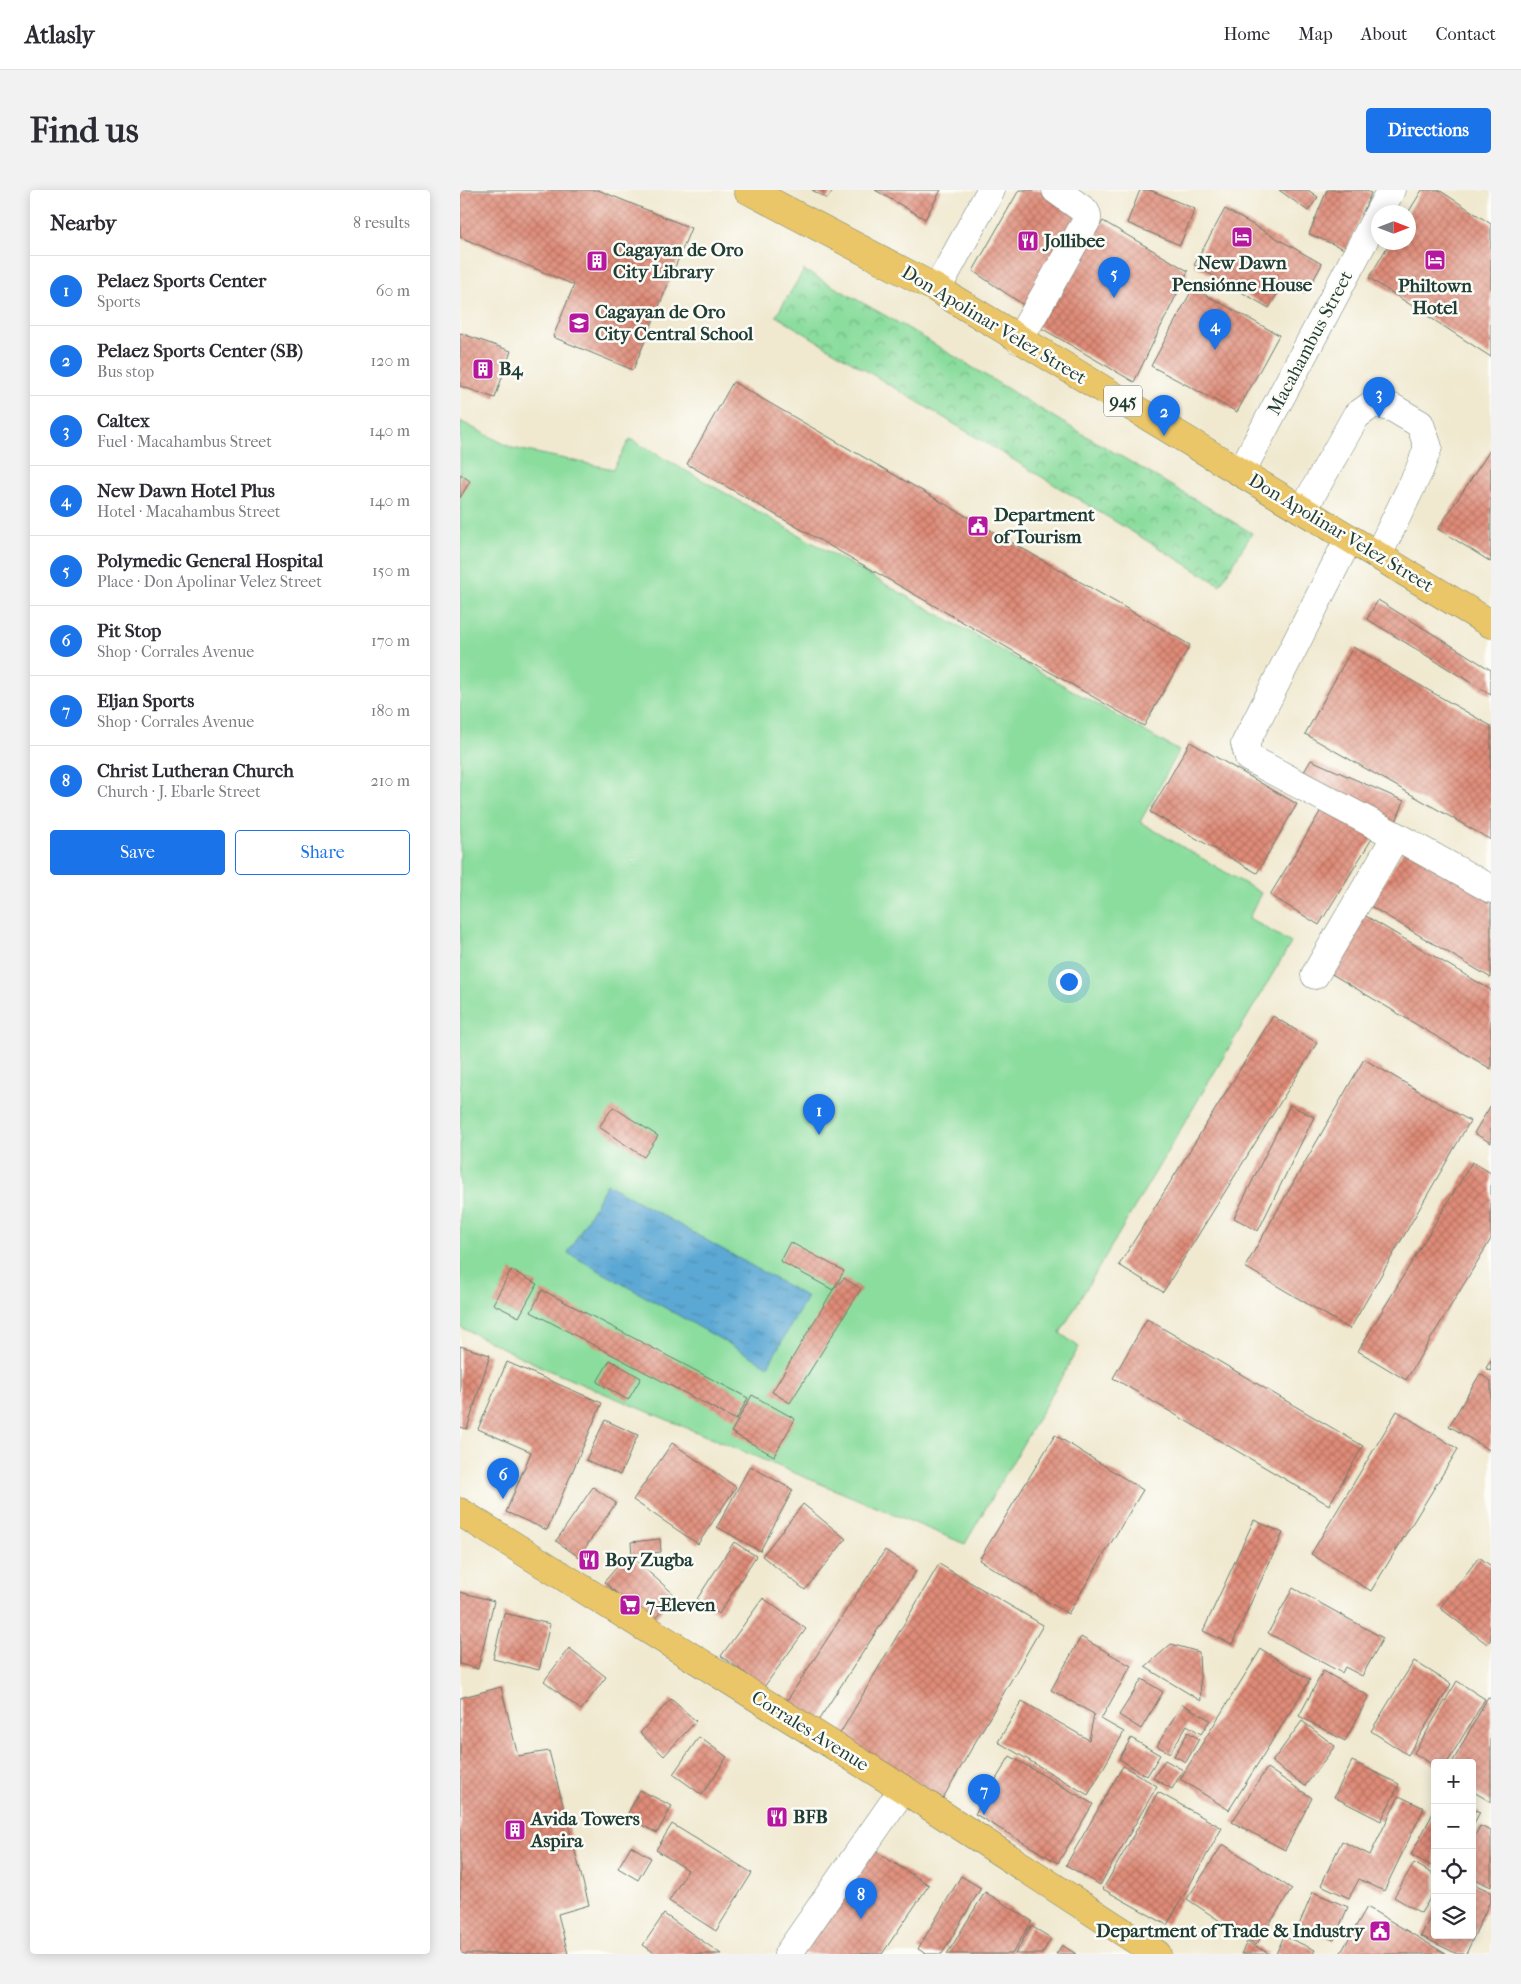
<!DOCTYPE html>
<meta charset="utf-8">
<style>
body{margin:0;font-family:"IM FELL French Canon",serif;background:#f2f2f3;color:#2b2b33}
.controls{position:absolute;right:15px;bottom:15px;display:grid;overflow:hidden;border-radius:5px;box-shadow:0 2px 12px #0003}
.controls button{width:45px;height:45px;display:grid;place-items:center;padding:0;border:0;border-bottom:1px solid #e1e1e2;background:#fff;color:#2b2b33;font:25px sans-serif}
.compass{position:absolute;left:911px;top:15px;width:45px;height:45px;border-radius:50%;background:#fff;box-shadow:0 2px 12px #0003;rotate:90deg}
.you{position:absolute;left:608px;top:791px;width:18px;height:18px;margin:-12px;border:4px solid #fff;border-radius:50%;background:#1a73e8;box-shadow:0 0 0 8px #1a73e833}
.badge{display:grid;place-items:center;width:32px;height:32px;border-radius:50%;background:#1a73e8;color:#fff;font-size:16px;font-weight:700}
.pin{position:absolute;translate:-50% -41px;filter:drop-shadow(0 1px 2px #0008)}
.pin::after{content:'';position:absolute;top:26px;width:18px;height:15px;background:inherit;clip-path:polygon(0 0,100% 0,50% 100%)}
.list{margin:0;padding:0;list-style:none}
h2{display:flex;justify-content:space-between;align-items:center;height:65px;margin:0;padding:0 20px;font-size:21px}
h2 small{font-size:16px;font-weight:400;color:#7c7c81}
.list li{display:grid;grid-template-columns:32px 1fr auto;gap:15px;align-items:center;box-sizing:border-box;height:70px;padding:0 20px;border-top:1px solid #e1e1e2}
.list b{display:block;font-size:19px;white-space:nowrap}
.list p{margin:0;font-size:16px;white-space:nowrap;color:#7c7c81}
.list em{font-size:16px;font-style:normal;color:#7c7c81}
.actions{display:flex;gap:10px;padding:15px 20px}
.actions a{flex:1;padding:11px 0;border:1px solid #1a73e8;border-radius:5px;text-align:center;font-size:18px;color:#1a73e8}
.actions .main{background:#1a73e8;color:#fff}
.icon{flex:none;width:28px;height:28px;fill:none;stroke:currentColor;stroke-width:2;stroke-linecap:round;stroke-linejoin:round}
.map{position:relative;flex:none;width:1031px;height:1764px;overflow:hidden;border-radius:5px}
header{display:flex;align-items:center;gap:30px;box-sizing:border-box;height:70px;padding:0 25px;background:#fff;border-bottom:1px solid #e1e1e2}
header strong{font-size:24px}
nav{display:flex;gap:28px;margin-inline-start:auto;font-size:18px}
.intro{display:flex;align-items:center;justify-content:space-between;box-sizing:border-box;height:120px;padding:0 30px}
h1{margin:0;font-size:35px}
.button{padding:12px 22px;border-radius:5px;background:#1a73e8;color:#fff;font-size:18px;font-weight:700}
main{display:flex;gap:30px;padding:0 30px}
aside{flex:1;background:#fff;border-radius:5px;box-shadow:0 2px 12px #0003}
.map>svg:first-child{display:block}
.park{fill:url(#park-crowns);stroke:#558d69}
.pitch{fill:#8bdd9e;stroke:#558d69}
.water{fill:url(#water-ripples);stroke:#3d7284}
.building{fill:url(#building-cross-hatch)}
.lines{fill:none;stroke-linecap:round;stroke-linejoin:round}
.minor-casing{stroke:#68796b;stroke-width:29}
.major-casing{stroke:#68796b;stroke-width:29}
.minor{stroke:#fff;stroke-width:28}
.major{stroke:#ebc669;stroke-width:28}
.labels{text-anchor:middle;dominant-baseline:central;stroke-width:5;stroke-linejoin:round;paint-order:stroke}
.shield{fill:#fdfcf7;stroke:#62766e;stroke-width:1}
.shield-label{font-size:18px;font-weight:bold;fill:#1f3d34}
.poi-label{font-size:19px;font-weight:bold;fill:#1f3d34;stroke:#fdfcf7;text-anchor:start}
.street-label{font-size:19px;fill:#1f3d34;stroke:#fdfcf7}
</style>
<header>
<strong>Atlasly</strong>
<nav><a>Home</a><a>Map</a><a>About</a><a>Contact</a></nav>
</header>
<div class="intro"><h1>Find us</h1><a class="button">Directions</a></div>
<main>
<aside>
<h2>Nearby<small>8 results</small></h2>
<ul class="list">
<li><span class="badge">1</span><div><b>Pelaez Sports Center</b><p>Sports</p></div><em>60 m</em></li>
<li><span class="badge">2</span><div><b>Pelaez Sports Center (SB)</b><p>Bus stop</p></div><em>120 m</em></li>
<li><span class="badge">3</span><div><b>Caltex</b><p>Fuel · Macahambus Street</p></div><em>140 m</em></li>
<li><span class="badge">4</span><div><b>New Dawn Hotel Plus</b><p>Hotel · Macahambus Street</p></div><em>140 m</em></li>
<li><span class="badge">5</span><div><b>Polymedic General Hospital</b><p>Place · Don Apolinar Velez Street</p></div><em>150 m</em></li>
<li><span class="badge">6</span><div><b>Pit Stop</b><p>Shop · Corrales Avenue</p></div><em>170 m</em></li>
<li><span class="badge">7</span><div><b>Eljan Sports</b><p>Shop · Corrales Avenue</p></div><em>180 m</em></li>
<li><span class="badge">8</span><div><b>Christ Lutheran Church</b><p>Church · J. Ebarle Street</p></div><em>210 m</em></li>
</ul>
<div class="actions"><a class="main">Save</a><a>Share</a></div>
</aside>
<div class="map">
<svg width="1031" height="1764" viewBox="0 0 1031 1764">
<defs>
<pattern id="park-crowns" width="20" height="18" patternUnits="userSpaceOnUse" patternTransform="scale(1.25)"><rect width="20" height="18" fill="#8bdd9e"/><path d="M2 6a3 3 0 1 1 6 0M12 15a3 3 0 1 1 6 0" fill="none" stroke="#71b482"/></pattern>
<pattern id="water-ripples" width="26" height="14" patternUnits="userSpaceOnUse" patternTransform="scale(1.25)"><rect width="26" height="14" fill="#5ba8d4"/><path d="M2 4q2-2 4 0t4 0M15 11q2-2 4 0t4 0" fill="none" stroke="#4b8aad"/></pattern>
<pattern id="building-cross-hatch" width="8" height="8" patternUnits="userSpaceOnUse" patternTransform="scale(1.25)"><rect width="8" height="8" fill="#e08b78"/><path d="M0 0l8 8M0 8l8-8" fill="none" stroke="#b57363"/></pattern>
</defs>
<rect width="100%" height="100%" fill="#fdfcf7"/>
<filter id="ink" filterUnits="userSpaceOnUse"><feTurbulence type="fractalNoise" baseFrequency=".02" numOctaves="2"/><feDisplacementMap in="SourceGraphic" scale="10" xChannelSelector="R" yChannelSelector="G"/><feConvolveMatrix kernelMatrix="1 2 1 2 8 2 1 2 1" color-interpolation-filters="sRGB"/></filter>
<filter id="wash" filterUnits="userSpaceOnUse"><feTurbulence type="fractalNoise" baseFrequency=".0096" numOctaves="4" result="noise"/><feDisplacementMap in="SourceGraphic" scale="20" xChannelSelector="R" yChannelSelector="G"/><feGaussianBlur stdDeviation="1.12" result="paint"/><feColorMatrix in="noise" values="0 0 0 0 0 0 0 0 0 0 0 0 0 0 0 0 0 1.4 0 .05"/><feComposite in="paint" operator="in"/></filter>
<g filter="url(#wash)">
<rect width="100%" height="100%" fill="#f0e9d0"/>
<path class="park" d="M 344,80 L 451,140 L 597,229 L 792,343 L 760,395 L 316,126 Z"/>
<path class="pitch" d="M 0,231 L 52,258 L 153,279 L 170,249 L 719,561 L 680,632 L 801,703 L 789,728 L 831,753 L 600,1143 L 619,1157 L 505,1354 L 88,1180 L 0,1137 Z"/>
<path class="water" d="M 147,994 L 347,1107 L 308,1176 L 108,1063 Z"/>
<g id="blocks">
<path class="building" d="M 0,0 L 138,0 L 231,38 L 173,180 L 93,147 L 114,95 L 0,47 Z
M 352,0 L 373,0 L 367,9 Z
M 415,0 L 481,0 L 465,29 Z
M 559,0 L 588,0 L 621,22 L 571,120 L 513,81 Z
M 680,0 L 690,0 L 735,19 L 720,55 L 667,33 Z
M 819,0 L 848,0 L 858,7 L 848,21 Z
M 867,0 L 904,0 L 911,3 L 887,60 L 849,44 Z
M 962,0 L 979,0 L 1031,34 L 1031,167 L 909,88 L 930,52 L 948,52 L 948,23 Z
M 765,19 L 862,74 L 846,104 L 824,92 L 809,118 L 734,75 Z
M 643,31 L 728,81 L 674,192 L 576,135 Z
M 733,98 L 819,145 L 777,222 L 691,176 Z
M 0,143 L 51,161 L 35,208 L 0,196 Z
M 273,192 L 730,455 L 684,536 L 227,274 Z
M 1031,259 L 1031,372 L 978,339 Z
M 0,284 L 10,291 L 0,308 Z
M 918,410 L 1031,480 L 1031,505 L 907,429 Z
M 893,457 L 1031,536 L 1031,650 L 845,544 Z
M 730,552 L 837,614 L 797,683 L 690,622 Z
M 851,570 L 944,611 L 934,637 L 838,592 Z
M 863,617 L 913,647 L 859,735 L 810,705 Z
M 945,657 L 1031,709 L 1031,788 L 910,716 Z
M 899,722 L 1031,800 L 1031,879 L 865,780 Z
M 813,826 L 857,853 L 703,1102 L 659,1075 Z
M 904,869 L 1010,931 L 890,1139 L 785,1077 Z
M 830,915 L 854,927 L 798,1041 L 774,1028 Z
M 1031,915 L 1031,953 L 1014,943 Z
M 153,917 L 198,946 L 184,967 L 139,937 Z
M 1012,972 L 1031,983 L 1031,1049 L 946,1190 L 898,1161 Z
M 330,1052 L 384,1081 L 373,1100 L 320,1071 Z
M 51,1080 L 77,1094 L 59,1127 L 33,1114 Z
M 384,1088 L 401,1099 L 330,1213 L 312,1202 L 373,1100 Z
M 82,1100 L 288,1208 L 276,1230 L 71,1122 Z
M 687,1129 L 903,1256 L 869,1315 L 653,1188 Z
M 0,1156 L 30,1165 L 7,1239 L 0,1237 Z
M 150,1170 L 181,1188 L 168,1210 L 137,1192 Z
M 1031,1170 L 1031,1181 L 1026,1178 Z
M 47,1172 L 142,1213 L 87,1340 L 46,1322 L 71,1262 L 18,1239 Z
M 1020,1184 L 1031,1191 L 1031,1261 L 989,1236 Z
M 292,1205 L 335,1229 L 314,1266 L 271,1242 Z
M 937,1221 L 998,1259 L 911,1401 L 851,1364 Z
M 145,1230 L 178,1245 L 160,1285 L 126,1270 Z
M 595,1245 L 683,1300 L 608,1424 L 519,1370 Z
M 212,1253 L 276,1297 L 238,1354 L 173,1310 Z
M 290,1276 L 333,1300 L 300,1361 L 257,1337 Z
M 133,1297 L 156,1313 L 119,1367 L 96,1351 Z
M 343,1314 L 386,1349 L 345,1400 L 302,1366 Z
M 794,1330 L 823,1343 L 772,1454 L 743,1441 Z
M 200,1349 L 201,1362 L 172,1365 L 171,1352 Z
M 274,1352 L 296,1366 L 259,1424 L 237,1409 Z
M 425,1360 L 456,1381 L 352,1540 L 321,1520 Z
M 168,1364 L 215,1405 L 191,1433 L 144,1392 Z
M 1019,1367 L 1031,1376 L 1031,1449 L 1027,1454 L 980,1418 Z
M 479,1374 L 583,1435 L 483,1608 L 378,1547 Z
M 833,1398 L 923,1448 L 902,1486 L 885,1477 L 882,1483 L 808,1443 Z
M 0,1402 L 34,1411 L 18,1479 L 0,1474 Z
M 303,1408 L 346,1439 L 304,1497 L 261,1466 Z
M 44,1423 L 90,1434 L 79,1480 L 33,1469 Z
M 621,1447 L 671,1476 L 641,1529 L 664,1542 L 628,1605 L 538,1552 L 562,1511 L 629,1550 L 634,1524 L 591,1500 Z
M 711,1454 L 739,1462 L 741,1511 L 685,1477 Z
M 109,1458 L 146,1487 L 121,1520 L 84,1491 Z
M 801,1459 L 850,1490 L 769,1620 L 720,1589 Z
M 954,1471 L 991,1494 L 948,1565 L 911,1541 Z
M 863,1481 L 909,1506 L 885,1551 L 839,1526 Z
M 682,1489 L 703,1502 L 681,1539 L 659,1525 Z
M 997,1491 L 1025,1509 L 987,1573 L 975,1573 L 975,1576 L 954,1563 Z
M 41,1497 L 58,1566 L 89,1561 L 129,1715 L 98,1724 L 108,1764 L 0,1764 L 0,1508 Z
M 1028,1507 L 1031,1509 L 1031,1612 L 1012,1601 L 1012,1573 L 992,1573 Z
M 211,1509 L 236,1531 L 204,1566 L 180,1543 Z
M 722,1514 L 750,1530 L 741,1544 L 727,1535 L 710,1563 L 697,1556 Z
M 842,1531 L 875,1556 L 845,1596 L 812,1572 Z
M 728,1542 L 739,1549 L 726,1572 L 714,1566 Z
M 239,1547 L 267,1567 L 242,1605 L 213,1584 Z
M 671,1548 L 700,1565 L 687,1586 L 659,1569 Z
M 550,1566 L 633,1614 L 598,1673 L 515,1624 Z
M 705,1570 L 723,1580 L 712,1599 L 693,1588 Z
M 892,1571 L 939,1594 L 921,1631 L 874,1607 Z
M 663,1576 L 697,1596 L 640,1695 L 606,1675 Z
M 807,1578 L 852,1608 L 825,1660 L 772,1632 Z
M 180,1600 L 212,1616 L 197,1643 L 166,1627 Z
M 698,1602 L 762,1638 L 707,1735 L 643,1699 Z
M 939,1606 L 964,1618 L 924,1701 L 899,1689 L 889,1708 L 861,1695 L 882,1651 L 910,1665 Z
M 975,1619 L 975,1678 L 951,1665 Z
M 1012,1619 L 1020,1622 L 1012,1637 Z
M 212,1634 L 292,1683 L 256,1741 L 209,1711 L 228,1680 L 196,1660 Z
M 1020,1636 L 1031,1641 L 1031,1697 L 1012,1688 L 1012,1651 Z
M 763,1654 L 832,1699 L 796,1755 L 727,1709 Z
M 171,1656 L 191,1668 L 178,1690 L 158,1678 Z
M 407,1656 L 469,1695 L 422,1764 L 332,1764 Z
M 954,1673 L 975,1685 L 975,1700 L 961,1723 L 934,1707 Z
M 501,1686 L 521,1698 L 482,1764 L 466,1764 L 458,1759 Z
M 1012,1693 L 1031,1702 L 1031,1709 L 1006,1764 L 997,1764 L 961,1746 L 975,1717 L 975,1745 L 1012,1745 Z
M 525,1702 L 572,1731 L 552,1764 L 487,1764 Z
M 853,1702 L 888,1717 L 874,1750 L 839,1735 Z
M 907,1717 L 986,1764 L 880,1764 Z
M 204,1724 L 261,1764 L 196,1764 L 183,1755 Z
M 571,1736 L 591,1748 L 582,1764 L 555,1764 Z
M 824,1746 L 855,1760 L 853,1764 L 816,1764 Z
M 787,1752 L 810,1764 L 781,1764 Z
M 602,1755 L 616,1764 L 596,1764 Z"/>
</g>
</g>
<g filter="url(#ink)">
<use href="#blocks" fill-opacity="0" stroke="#68796b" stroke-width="1"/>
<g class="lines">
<g class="minor-casing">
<path id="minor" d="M 919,22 L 931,0
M 477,99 L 531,0
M 559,150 L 627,30 L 627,25 L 625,21 L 596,0
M 781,282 L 918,24
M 843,320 L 896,226 L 914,213 L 933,218 L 960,234 L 968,257 L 959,281 L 918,365
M 889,348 L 785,554 L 789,568 L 936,646 L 1031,699
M 855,785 L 936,646
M 328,1764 L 443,1599"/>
</g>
<g class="major-casing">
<path id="major" d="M 288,0 L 477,99 L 1031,434
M 0,1322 L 443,1599 L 697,1764"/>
</g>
<use href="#minor" class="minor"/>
<use href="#major" class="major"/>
</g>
</g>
<defs>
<g id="hotel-square" transform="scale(1.125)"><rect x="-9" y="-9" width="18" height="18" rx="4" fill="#b5179e" stroke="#fdfcf7"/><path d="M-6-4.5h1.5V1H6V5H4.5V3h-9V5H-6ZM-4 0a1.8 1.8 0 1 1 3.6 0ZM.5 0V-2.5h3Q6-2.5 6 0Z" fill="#fff"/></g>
<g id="restaurant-square" transform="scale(1.125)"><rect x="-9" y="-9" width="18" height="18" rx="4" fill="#b5179e" stroke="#fdfcf7"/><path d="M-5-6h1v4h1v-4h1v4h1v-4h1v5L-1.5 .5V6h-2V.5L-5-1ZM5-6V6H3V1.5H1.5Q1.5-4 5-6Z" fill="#fff"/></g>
<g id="building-square" transform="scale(1.125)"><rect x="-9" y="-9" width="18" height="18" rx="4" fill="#b5179e" stroke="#fdfcf7"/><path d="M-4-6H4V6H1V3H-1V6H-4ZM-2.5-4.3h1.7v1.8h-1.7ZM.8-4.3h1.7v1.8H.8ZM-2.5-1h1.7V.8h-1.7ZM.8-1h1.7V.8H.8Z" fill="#fff"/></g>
<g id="school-square" transform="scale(1.125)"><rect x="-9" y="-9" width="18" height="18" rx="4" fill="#b5179e" stroke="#fdfcf7"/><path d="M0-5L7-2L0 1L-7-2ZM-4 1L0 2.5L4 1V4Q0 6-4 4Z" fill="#fff"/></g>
<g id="civic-square" transform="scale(1.125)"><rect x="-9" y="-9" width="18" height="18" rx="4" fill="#b5179e" stroke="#fdfcf7"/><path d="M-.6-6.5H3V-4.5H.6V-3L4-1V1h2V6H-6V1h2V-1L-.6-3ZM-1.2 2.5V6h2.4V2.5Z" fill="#fff"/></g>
<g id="supermarket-square" transform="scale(1.125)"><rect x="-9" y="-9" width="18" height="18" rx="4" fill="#b5179e" stroke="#fdfcf7"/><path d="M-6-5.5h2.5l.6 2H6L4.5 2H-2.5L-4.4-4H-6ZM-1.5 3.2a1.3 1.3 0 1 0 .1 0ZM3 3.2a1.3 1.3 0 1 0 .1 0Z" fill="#fff"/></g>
</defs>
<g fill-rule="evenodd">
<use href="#hotel-square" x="782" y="47"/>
<use href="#restaurant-square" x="568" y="51"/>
<use href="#hotel-square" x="975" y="70"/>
<use href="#building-square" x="137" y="71"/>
<use href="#school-square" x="119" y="133"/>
<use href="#building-square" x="23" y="179"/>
<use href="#civic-square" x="518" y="336"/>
<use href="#restaurant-square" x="129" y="1370"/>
<use href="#supermarket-square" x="170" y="1415"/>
<use href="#restaurant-square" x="317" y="1627"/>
<use href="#building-square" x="55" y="1640"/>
<use href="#civic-square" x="920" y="1741"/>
</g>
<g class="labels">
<rect class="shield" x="644" y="195.5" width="38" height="31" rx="4"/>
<g class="shield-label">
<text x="663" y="211">945</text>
</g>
<g class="poi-label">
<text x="584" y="51">Jollibee</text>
<text x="153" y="60">Cagayan de Oro<tspan x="153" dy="22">City Library</tspan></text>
<text x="782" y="73" text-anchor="middle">New Dawn<tspan x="782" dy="22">Pensiónne House</tspan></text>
<text x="975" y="96" text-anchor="middle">Philtown<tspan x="975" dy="22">Hotel</tspan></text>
<text x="135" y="122">Cagayan de Oro<tspan x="135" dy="22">City Central School</tspan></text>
<text x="39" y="179">B4</text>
<text x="534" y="325">Department<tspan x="534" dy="22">of Tourism</tspan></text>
<text x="145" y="1370">Boy Zugba</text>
<text x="186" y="1415">7-Eleven</text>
<text x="333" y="1627">BFB</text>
<text x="71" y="1629">Avida Towers<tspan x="71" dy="22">Aspira</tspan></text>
<text x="904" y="1741" text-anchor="end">Department of Trade &amp; Industry</text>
</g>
<g class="street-label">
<text transform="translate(534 135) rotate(31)">Don Apolinar Velez Street</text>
<text transform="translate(850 153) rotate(-62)">Macahambus Street</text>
<text transform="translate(881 343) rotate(31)">Don Apolinar Velez Street</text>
<text transform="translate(350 1541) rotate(32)">Corrales Avenue</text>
</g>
</g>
</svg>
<div class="controls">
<button>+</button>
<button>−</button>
<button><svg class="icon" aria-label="locate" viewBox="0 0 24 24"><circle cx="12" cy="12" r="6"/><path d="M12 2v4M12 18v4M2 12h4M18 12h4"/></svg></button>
<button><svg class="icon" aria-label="layers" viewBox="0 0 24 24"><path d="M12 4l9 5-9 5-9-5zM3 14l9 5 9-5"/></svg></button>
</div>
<svg class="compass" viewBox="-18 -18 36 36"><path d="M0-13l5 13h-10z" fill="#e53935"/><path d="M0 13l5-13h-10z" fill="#7c7c81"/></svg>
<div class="you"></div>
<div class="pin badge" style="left:359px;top:945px">1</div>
<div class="pin badge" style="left:704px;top:246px">2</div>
<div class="pin badge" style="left:919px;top:228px">3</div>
<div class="pin badge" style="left:755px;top:160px">4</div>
<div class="pin badge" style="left:654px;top:108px">5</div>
<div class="pin badge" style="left:43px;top:1309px">6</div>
<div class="pin badge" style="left:524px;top:1625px">7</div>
<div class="pin badge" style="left:401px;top:1729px">8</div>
</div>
</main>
